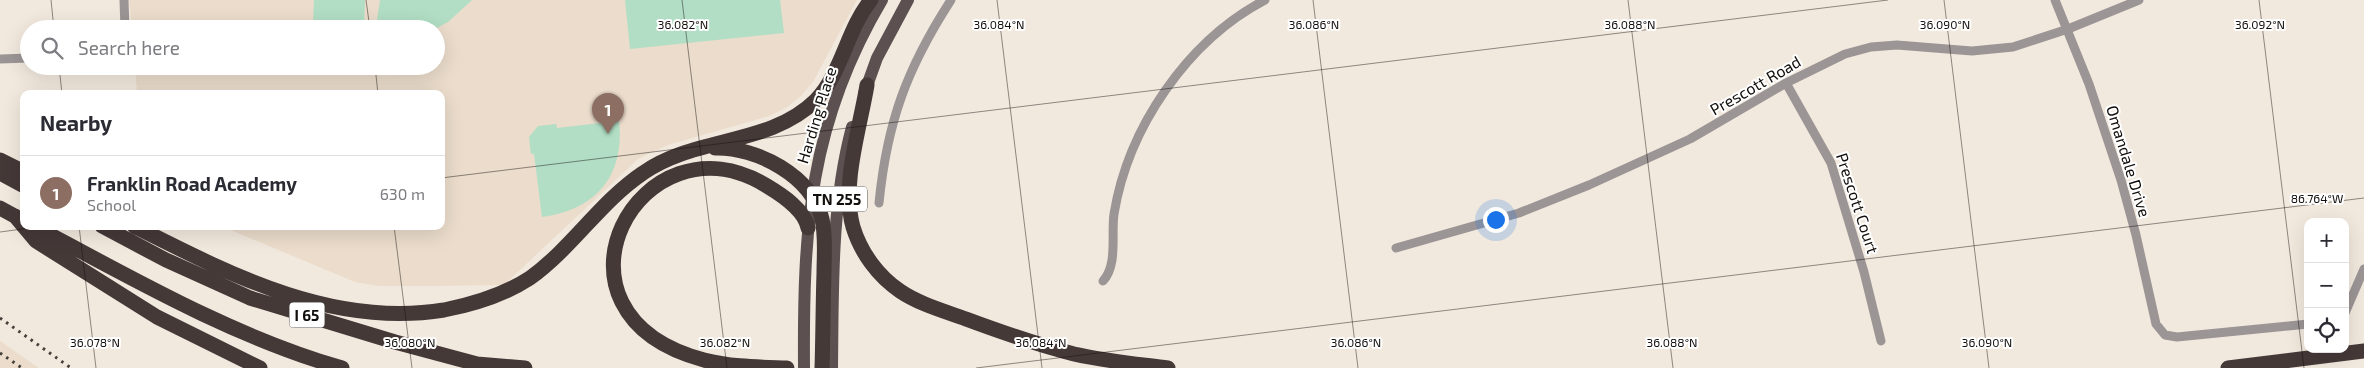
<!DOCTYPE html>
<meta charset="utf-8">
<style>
body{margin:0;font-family:"Exo 2",sans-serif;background:#f7f7f7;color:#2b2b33}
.controls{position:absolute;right:15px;bottom:15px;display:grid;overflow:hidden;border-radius:10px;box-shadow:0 5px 20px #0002}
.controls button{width:45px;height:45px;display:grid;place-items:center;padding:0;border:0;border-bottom:1px solid #e1e1e2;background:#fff;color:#2b2b33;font:25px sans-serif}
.you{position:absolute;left:1495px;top:219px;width:18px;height:18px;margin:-12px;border:4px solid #fff;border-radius:50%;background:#1a73e8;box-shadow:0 0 0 8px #1a73e833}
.badge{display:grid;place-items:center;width:32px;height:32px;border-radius:50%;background:#ea580c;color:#fff;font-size:16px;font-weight:700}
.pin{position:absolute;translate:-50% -41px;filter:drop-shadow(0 1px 2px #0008)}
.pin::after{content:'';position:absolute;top:26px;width:18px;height:15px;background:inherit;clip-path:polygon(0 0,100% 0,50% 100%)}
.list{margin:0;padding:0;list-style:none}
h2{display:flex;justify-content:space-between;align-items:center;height:65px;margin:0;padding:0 20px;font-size:21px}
h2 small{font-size:16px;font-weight:400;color:#7c7c81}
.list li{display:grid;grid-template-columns:32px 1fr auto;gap:15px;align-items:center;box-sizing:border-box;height:75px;padding:0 20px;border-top:1px solid #e1e1e2}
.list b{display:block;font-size:19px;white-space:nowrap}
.list p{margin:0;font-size:16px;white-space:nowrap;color:#7c7c81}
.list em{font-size:16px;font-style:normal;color:#7c7c81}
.icon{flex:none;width:28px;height:28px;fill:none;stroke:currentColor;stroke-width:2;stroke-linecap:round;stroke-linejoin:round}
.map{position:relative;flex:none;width:2364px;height:368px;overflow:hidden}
.search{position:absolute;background:#fff;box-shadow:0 5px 20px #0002;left:20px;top:20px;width:425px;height:55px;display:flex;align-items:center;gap:12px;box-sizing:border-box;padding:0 18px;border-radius:28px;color:#7c7c81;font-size:19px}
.panel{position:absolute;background:#fff;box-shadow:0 5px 20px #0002;left:20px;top:90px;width:425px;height:140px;border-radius:10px}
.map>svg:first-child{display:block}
.built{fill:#ebdccb}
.green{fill:#b1dec5}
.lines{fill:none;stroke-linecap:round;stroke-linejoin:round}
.street{stroke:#9c9595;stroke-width:9}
.primary{stroke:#5c5050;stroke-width:12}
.highway{stroke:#453938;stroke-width:15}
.rail{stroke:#433f3a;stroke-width:3;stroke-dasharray:2.5 5;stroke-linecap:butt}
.ticks{fill:none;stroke:#110e0b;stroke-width:1;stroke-opacity:0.45}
.labels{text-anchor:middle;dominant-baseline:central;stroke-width:4;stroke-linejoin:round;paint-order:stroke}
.shield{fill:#fff;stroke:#585654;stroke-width:1}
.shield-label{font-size:15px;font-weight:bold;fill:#110e0b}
.street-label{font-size:16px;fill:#110e0b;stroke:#fff}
.ticks-label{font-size:12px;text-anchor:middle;fill:#110e0b;stroke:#fff;stroke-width:4;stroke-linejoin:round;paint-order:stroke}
</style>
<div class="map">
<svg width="2364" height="368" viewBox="0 0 2364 368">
<rect width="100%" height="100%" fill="#f2e9de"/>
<path class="built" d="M 129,0 L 857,0 L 813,82 L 801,96 L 786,108 L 769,116 L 668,145 L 638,159 L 504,285 L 430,286 L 379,286 L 355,282 L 221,226 L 441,226 L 441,94 L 137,94 L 135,66 L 436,66 L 436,29 L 132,29 Z
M 0,341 L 39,368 L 0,368 Z"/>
<path class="green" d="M 314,0 L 365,0 L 364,26 L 313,23 Z
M 380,0 L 472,0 L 448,22 L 435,29 L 379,29 L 376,27 Z
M 625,0 L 780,0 L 784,33 L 630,49 Z
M 619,121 C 625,176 596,210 542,217 L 534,154 L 531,154 L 529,137 L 538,126 L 556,124 L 557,128 Z"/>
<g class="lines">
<path class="street" d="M 124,0 L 125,29
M 2055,0 L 2089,84 L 2121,180 L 2136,235 L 2156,324 L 2165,335 L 2177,337 L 2308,324
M 0,59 L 29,58
M 1786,83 L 1831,163 L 1864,272 L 1881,341
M 879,203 C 887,122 907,68 951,0
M 1396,248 L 1519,213 L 1589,185 L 1690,139 L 1786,83 L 1845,54 L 1871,47 L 1897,45 L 1972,51 L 2013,47 L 2068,29 L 2139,0
M 1103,281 C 1118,265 1111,234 1114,214 C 1128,128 1187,41 1265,0
M 2345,313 L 2364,269"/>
<path class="primary" d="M 864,94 L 877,58 L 908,0
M 804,368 C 803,229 809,123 882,0
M 832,368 C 833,287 831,206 852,127"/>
<path class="highway" d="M 867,85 C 860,128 841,185 853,227 C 861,253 878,276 900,291 C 919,304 944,311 966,319 C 1001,332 1038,345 1074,354 C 1105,361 1137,364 1168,368
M 715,148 C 757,147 812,176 822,219 C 826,236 824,255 824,273 C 823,304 823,336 822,368
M 0,160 L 24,172
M 0,173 L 24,186
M 0,208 L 22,220
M 15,216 L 36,241 L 157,317 L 260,368
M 34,226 C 133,279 234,337 342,368
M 102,226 L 166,260 L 250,298 L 395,342 L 477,364 L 525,368
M 134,226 C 231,275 333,328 444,310 C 475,304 504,295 530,278 C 572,248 600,202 643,173 C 695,136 770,146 816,100 C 842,73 847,29 871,0
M 787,368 C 759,367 731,367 704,360 C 528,313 641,108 767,186 C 782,195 805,210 808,228
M 2228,368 L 2364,351"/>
<path class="rail" d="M 0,318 L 71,368
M 0,353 L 22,368"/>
</g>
<path class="ticks" d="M 51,0 L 54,29M 366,0 L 370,29M 682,0 L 727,368M 997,0 L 1042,368M 1313,0 L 1358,368M 1628,0 L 1673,368M 1944,0 L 1989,368M 2259,0 L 2304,368M 59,66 L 62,94M 375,66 L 378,94M 441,178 L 1888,0M 79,226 L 96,368M 394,226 L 412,368M 0,232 L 45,226M 976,368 L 2364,198"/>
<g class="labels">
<g class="shield">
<rect x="807" y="186.5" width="60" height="25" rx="4"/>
<rect x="289.5" y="302.5" width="35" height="25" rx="4"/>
</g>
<g class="shield-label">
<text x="837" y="199">TN 255</text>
<text x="307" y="315">I 65</text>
</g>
<g class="street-label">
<text transform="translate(1755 85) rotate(-30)">Prescott Road</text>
<text transform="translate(816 115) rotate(-73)">Harding Place</text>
<text transform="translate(2129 161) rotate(73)">Omandale Drive</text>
<text transform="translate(1858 203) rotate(72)">Prescott Court</text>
</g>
</g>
<g class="ticks-label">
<text x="683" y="29">36.082°N</text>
<text x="999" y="29">36.084°N</text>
<text x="1314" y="29">36.086°N</text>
<text x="1630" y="29">36.088°N</text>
<text x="1945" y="29">36.090°N</text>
<text x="2260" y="29">36.092°N</text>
<text x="2317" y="203">86.764°W</text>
<text x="95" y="347">36.078°N</text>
<text x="410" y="347">36.080°N</text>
<text x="725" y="347">36.082°N</text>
<text x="1041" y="347">36.084°N</text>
<text x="1356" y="347">36.086°N</text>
<text x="1672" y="347">36.088°N</text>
<text x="1987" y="347">36.090°N</text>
</g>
</svg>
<div class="controls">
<button>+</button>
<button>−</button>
<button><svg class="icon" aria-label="locate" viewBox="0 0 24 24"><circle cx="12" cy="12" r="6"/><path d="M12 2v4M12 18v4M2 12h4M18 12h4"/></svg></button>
</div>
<div class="you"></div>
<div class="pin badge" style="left:608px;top:134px;background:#8d6e63">1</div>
<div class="search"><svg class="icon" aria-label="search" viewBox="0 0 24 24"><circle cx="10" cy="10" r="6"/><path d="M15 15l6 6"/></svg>Search here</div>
<section class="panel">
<h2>Nearby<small></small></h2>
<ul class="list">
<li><span class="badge" style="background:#8d6e63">1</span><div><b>Franklin Road Academy</b><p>School</p></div><em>630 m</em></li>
</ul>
</section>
</div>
